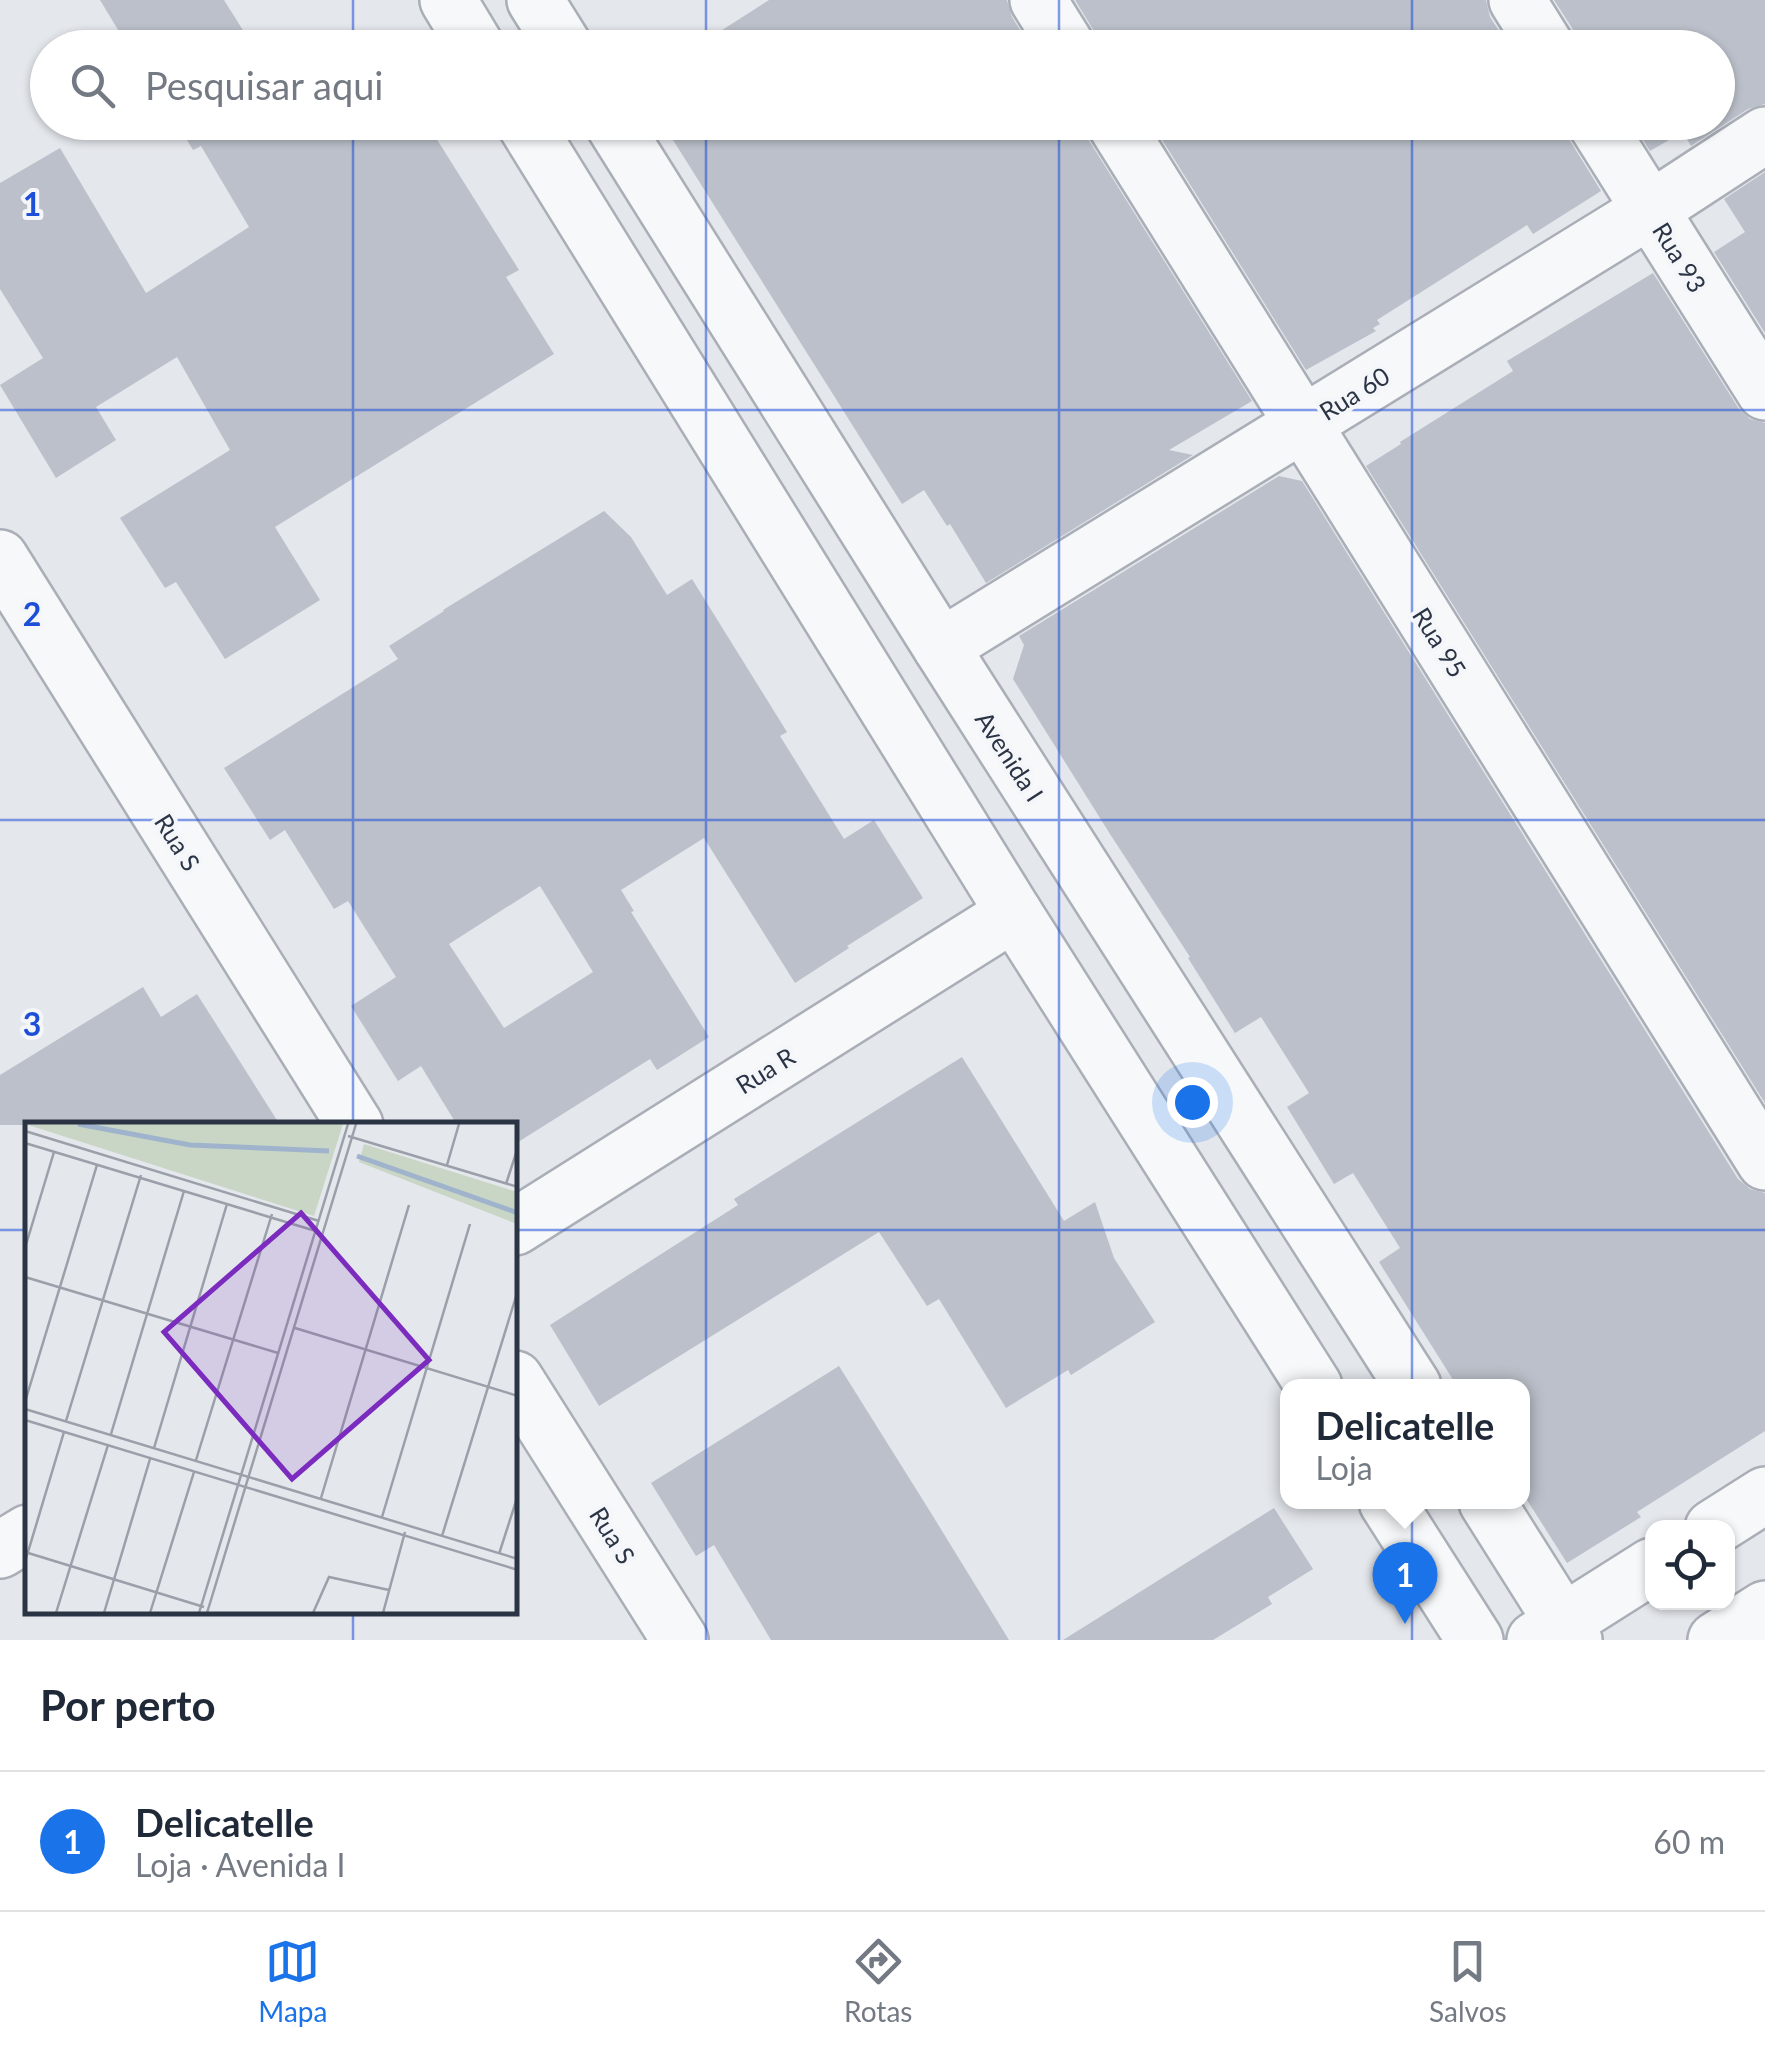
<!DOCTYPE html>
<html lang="pt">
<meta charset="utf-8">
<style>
body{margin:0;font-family:Lato,sans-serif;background:#f2f2f3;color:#1f2937}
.controls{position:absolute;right:30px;bottom:30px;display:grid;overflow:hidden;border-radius:20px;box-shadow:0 2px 8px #0004}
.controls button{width:90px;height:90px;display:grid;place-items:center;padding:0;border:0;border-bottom:2px solid #e0e1e3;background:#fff;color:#1f2937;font:50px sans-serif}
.you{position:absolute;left:1192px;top:1102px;width:35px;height:35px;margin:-25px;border:8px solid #fff;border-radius:50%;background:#1a73e8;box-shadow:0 0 0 15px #1a73e833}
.badge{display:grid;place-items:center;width:65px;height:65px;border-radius:50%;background:#1a73e8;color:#fff;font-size:32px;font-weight:700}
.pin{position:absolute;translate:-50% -82px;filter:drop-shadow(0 2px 5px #0008)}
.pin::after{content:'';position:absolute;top:52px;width:35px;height:30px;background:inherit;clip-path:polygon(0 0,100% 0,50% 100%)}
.popup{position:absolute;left:1280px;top:1379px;width:250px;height:130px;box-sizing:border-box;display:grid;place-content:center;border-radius:20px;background:#fff;filter:drop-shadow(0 2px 8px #0005);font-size:32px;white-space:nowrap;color:#747a83}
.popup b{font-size:38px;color:#1f2937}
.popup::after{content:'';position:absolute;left:50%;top:100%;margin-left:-20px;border:20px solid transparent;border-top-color:#fff}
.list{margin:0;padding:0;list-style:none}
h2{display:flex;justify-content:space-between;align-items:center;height:130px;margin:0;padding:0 40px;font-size:42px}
h2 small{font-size:32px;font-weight:400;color:#747a83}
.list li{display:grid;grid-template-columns:65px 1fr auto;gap:30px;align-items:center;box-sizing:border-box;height:140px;padding:0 40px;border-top:2px solid #e0e1e3}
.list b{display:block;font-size:38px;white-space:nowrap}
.list p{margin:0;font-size:32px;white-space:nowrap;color:#747a83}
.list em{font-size:32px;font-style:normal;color:#747a83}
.icon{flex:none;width:55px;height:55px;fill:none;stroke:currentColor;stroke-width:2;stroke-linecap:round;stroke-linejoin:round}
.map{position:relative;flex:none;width:1765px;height:1640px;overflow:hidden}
.search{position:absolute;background:#fff;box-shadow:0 2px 8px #0004;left:30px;right:30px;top:30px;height:110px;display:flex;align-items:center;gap:25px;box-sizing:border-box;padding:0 35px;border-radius:55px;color:#747a83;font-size:38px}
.sheet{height:270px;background:#fff}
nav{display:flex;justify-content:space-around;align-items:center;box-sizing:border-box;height:140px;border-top:2px solid #e0e1e3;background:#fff;font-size:28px;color:#747a83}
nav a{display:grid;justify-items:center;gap:5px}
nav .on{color:#1a73e8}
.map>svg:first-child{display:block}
.building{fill:#bbc0ca;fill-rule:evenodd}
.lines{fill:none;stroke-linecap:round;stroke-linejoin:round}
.minor-casing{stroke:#a9aeb7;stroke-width:60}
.tertiary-casing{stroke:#a9aeb7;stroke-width:60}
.minor{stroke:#f7f8fa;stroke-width:55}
.tertiary{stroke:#f7f8fa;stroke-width:55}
.grid{fill:none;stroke:#1d4ed8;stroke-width:2.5;stroke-opacity:0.55}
.labels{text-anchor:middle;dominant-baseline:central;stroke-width:8;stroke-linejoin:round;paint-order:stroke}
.street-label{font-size:25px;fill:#2b3445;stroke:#f4f6f9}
.inset-river{fill:none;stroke:#9fb4cc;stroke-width:5}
.inset-road{fill:none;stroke:#9a9fa9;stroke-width:2.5}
.view{fill:#7b2cbf;fill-opacity:0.15;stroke:#7b2cbf;stroke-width:5}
.inset-edge{fill:none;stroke:#2b3445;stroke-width:5}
.grid-label{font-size:32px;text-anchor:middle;font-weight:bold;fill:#1d4ed8;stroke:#f4f6f9;stroke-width:8;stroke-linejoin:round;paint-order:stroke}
</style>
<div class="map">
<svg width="1765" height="1640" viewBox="0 0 1765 1640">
<rect width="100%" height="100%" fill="#e4e7ec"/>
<path class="building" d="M 100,0 L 224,0 L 246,35 L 231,45 L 233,48 L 129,48 Z
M 769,0 L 1007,0 L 1012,17 L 1031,48 L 694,48 Z
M 1075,0 L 1486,0 L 1490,17 L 1510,48 L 1099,48 L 1094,31 Z
M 1554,0 L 1765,0 L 1765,104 L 1748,109 L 1691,146 L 1683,132 L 1650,151 L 1632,122 L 1718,122 L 1718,48 L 1578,48 L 1574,31 Z
M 176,122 L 426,122 L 519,270 L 506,277 L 554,354 L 275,527 L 320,600 L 225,659 L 176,582 L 165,588 L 120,518 L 230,450 L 177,357 L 96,407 L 116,440 L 56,478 L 0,385 L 43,358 L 0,289 L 0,183 L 60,148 L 146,293 L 249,227 L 201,146 L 193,150 Z
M 684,122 L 1083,122 L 1088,139 L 1252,401 L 1169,450 L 1193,455 L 986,583 L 950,524 L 947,526 L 924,490 L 902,504 L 668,132 Z
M 1151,122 L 1564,122 L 1569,139 L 1601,191 L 1533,234 L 1527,225 L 1377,320 L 1380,324 L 1373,328 L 1376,331 L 1306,370 Z
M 1765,172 L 1765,333 L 1714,252 L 1745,232 L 1724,199 Z
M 1653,273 L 1739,409 L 1750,419 L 1765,423 L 1765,1103 L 1366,466 L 1401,444 L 1400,442 L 1513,371 L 1507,361 Z
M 1279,476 L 1302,481 L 1738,1179 L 1750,1189 L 1765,1193 L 1765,1431 L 1637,1512 L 1641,1517 L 1567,1563 L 1522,1492 L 1522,1386 L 1457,1386 L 1379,1262 L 1400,1248 L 1353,1173 L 1334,1184 L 1287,1107 L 1309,1093 L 1261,1017 L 1235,1033 L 1188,958 L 1190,957 L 1110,834 L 1013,679 L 1024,645 L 1019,636 Z
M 604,511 L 631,537 L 667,595 L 692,579 L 787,732 L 780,736 L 844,839 L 874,820 L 923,898 L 847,946 L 849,948 L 795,983 L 704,838 L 621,890 L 634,911 L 631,912 L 709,1037 L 657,1070 L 650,1059 L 515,1144 L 515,1125 L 457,1125 L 421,1066 L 398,1081 L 351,1006 L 396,977 L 348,901 L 334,909 L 285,830 L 270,840 L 224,768 L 398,659 L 389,646 L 444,611 L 443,610 ZM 540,886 L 593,972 L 504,1028 L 449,944 Z
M 143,987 L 161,1017 L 197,994 L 280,1125 L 0,1125 L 0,1075 Z
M 962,1057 L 1064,1221 L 1095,1202 L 1114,1258 L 1155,1322 L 1071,1375 L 1068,1370 L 1006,1408 L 939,1299 L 927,1306 L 879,1232 L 599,1406 L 550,1325 L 738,1205 L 734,1199 Z
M 839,1366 L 931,1513 L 1009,1640 L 771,1640 L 714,1545 L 696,1556 L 651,1483 Z
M 1274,1508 L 1313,1569 L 1268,1597 L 1272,1604 L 1213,1640 L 1063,1640 Z"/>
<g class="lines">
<g class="minor-casing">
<path id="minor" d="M 1038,0 L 1068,48
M 1517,0 L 1547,48
M 1114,122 L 1765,1162
M 1595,122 L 1765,392
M 0,558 L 355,1125
M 941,647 L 1650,210 L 1765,135
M 515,1227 L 1014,913
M 515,1379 L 680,1640
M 0,1550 L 28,1533"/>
</g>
<g class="tertiary-casing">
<path id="tertiary" d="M 448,0 L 477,48
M 535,0 L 565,48
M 524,122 L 1014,913 L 1314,1386
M 612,122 L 941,647 L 1413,1386
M 1387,1502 L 1475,1640
M 1487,1502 L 1574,1640
M 1713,1528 L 1765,1495
M 1535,1640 L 1652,1566
M 1716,1640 L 1765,1609"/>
</g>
<use href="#minor" class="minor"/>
<use href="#tertiary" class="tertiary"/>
</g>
<path class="grid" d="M 353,0 L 353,48M 706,0 L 706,48M 1059,0 L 1059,48M 1412,0 L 1412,48M 353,122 L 353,1125M 706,122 L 706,1640M 1059,122 L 1059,1640M 1412,122 L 1412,1640M 0,410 L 1765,410M 0,820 L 1765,820M 0,1230 L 28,1230M 515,1230 L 1765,1230M 353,1612 L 353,1640"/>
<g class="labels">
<g class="street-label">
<text transform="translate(1680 257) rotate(58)">Rua 93</text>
<text transform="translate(1354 393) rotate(-32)">Rua 60</text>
<text transform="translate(1440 642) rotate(58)">Rua 95</text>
<text transform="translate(1010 756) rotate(57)">Avenida I</text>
<text transform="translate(178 842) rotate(58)">Rua S</text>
<text transform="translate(765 1070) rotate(-32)">Rua R</text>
<text transform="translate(613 1535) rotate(58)">Rua S</text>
</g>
</g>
<g transform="translate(25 1122)">
<rect width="492" height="492" fill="#e4e7ec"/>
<path d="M 0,2 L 318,2 L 289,94 ZM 339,22 L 492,70 L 492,102 L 334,40 Z" fill="#c9d6c5"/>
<path class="inset-river" d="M 53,2 L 165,23 L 304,29M 332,34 L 493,91"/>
<path class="inset-road" d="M 0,9 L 294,99M 323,14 L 493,65M 0,21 L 294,110M 422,43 L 434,2M 481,62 L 493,25M 0,126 L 29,30M 0,155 L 253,231M 270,206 L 493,274M 0,280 L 72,43M 0,287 L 493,437M 0,298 L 493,448M 41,299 L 116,53M 86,312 L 159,69M 129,326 L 202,82M 171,338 L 247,92M 296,376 L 384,83M 357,395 L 445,102M 417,414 L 493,168M 0,430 L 179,485M 474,432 L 493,373M 0,440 L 39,310M 31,491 L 83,323M 79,491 L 125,337M 125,491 L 169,350M 174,491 L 323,2M 182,491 L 331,2M 288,491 L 304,455 L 364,468M 358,491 L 380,410"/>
<path class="view" d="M 276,91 L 404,238 L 267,357 L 139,210 Z"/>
<rect width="492" height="492" class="inset-edge"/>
</g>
<g class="grid-label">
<text x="32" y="216">1</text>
<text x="32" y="626">2</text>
<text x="32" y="1036">3</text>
</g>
</svg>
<div class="controls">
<button><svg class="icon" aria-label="locate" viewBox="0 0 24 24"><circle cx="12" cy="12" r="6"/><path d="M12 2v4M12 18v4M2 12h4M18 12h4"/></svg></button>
</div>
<div class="you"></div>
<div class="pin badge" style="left:1405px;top:1624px">1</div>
<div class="popup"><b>Delicatelle</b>Loja</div>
<div class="search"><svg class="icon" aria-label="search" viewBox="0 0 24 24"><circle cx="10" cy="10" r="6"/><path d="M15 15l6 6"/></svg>Pesquisar aqui</div>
</div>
<section class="sheet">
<h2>Por perto<small></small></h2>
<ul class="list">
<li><span class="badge">1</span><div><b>Delicatelle</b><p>Loja · Avenida I</p></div><em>60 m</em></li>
</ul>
</section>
<nav>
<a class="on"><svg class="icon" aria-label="map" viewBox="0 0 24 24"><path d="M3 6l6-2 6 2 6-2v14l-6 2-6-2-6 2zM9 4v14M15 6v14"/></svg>Mapa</a>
<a><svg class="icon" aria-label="directions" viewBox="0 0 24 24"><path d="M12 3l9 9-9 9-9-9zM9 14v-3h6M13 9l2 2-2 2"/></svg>Rotas</a>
<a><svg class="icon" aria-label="saved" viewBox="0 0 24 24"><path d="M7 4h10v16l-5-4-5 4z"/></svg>Salvos</a>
</nav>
